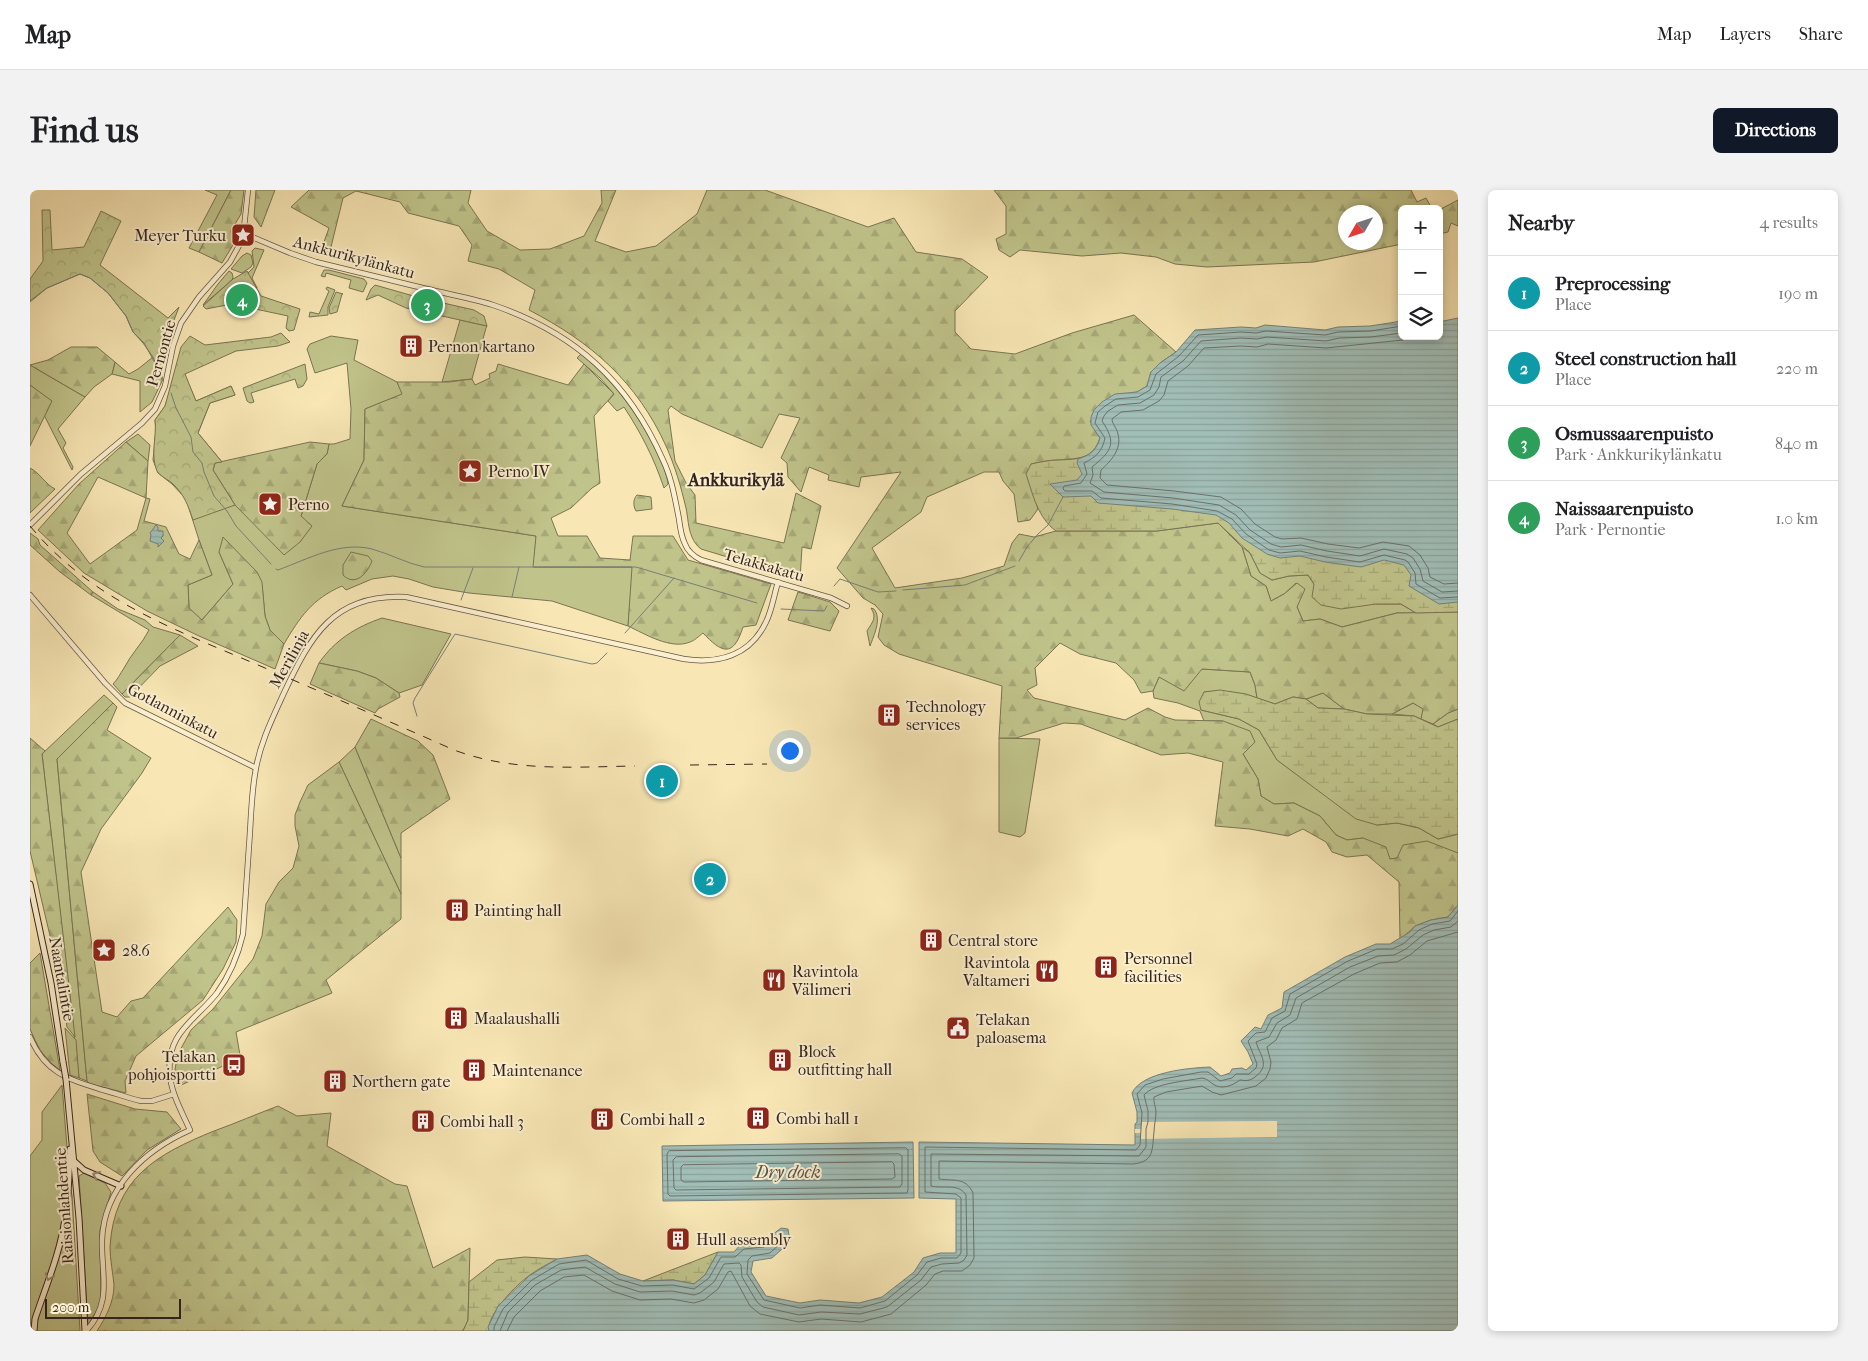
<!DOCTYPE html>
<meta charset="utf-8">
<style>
body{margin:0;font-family:"IM FELL French Canon",serif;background:#f2f2f2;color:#202124}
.controls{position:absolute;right:15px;top:15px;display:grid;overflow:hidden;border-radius:8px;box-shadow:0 2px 8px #0003}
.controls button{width:45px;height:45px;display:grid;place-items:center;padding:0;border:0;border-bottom:1px solid #e0e0e0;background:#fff;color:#202124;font:25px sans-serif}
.compass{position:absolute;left:1308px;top:15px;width:45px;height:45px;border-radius:50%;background:#fff;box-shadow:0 2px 8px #0003;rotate:231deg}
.scale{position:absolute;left:15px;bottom:12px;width:136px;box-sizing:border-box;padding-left:5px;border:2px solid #36241d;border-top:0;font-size:14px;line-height:18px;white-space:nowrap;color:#36241d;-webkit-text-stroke:4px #faefcf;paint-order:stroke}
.you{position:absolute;left:759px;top:560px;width:18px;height:18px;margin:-12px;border:4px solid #fff;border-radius:50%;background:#1a73e8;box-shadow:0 0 0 8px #1a73e833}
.badge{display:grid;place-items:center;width:32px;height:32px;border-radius:50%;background:#111827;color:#fff;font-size:16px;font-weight:700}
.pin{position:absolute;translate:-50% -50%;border:2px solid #fff;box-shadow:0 1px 5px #0006}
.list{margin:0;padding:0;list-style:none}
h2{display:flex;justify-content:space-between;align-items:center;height:65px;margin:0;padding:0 20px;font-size:21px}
h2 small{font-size:16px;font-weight:400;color:#757577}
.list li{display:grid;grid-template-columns:32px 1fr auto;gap:15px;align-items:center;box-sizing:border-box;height:75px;padding:0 20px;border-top:1px solid #e0e0e0}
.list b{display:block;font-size:19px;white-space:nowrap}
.list p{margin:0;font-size:16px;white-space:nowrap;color:#757577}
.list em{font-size:16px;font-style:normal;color:#757577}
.icon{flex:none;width:28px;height:28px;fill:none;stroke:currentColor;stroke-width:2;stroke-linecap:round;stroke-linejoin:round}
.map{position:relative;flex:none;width:1428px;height:1141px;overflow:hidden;border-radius:8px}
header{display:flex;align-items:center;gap:30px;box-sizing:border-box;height:70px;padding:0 25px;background:#fff;border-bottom:1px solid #e0e0e0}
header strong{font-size:24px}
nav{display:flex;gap:28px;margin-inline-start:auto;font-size:18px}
.intro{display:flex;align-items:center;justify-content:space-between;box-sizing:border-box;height:120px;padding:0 30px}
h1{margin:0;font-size:35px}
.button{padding:12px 22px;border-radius:8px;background:#111827;color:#fff;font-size:18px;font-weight:700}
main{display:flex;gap:30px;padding:0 30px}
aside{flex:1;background:#fff;border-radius:8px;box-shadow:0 2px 8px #0003}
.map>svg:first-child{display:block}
.grass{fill:#c0c48b;stroke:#7b7454}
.forest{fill:url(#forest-firs);stroke:#7b7454;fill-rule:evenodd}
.wetland{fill:url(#wetland-marsh);stroke:#7b7454}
.park{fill:url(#park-crowns);stroke:#7b7454}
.water{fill:url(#water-rules);stroke:#768079}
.pier{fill:#f8e7b5}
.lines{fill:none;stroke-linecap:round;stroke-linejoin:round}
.shore{stroke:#6c716a;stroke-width:1}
.stream{stroke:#768079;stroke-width:1}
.tertiary-casing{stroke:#665543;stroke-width:6}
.secondary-casing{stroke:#36241d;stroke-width:7}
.tertiary{stroke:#faefcf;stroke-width:4.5}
.secondary{stroke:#faefcf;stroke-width:5}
.rail{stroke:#36241d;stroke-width:1;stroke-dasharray:9 9;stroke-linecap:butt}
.secondary-bridge-casing{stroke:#36241d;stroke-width:7;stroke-linecap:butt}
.secondary-bridge{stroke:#faefcf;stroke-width:5}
.oneway{stroke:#988a76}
.labels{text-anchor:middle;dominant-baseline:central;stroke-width:4;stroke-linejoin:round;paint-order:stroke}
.poi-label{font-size:16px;fill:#36241d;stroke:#faefcf;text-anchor:start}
.street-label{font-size:16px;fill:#36241d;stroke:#faefcf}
.neighbourhood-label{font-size:18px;font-weight:bold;fill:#36241d;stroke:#faefcf}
.water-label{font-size:18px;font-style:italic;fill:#56524b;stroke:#faefcf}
</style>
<header>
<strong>Map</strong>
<nav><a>Map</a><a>Layers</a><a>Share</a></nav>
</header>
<div class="intro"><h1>Find us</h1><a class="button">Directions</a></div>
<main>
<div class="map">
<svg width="1428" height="1141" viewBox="0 0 1428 1141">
<defs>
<pattern id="forest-firs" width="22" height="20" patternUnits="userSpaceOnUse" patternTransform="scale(1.25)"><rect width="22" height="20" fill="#c0c48b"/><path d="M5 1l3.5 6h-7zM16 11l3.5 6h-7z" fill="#a6a878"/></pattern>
<pattern id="wetland-marsh" width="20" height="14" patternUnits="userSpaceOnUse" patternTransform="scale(1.25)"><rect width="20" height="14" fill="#c0c48b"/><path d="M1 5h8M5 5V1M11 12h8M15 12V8" fill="none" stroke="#a6a878"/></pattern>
<pattern id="park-crowns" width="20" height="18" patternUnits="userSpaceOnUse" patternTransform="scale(1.25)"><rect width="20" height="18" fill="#c0c48b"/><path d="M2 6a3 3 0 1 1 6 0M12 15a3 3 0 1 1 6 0" fill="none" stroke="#a6a878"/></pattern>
<pattern id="water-rules" width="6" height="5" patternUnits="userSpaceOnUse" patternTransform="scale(1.25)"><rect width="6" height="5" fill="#a1beb7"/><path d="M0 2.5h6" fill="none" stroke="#8ba39d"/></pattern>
</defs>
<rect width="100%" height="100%" fill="#f8e7b5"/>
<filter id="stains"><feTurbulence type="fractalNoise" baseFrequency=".004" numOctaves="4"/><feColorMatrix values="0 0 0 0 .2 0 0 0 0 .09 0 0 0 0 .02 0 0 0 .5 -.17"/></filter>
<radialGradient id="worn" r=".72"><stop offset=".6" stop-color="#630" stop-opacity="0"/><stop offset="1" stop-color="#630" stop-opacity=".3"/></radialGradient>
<path class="grass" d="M 175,0 L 201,0 L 169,62 L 159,58 L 187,5 Z
M 225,58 L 234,60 L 222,88 L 227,98 L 217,84 L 224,77 L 222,61 Z
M 217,63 L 221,65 L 223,73 L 221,77 L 212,83 L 201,79 L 212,66 Z
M 294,80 L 299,80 L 334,89 L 337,93 L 333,102 L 319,98 L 321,90 L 296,83 L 295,87 L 291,86 Z
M 199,81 L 202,83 L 203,87 L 202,90 L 173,115 L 188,94 Z
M 297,97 L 305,100 L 298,117 L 298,125 L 279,127 L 280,122 L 289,124 L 299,101 L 296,99 Z
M 430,130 L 457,136 L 456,138 L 442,189 L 412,192 Z
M 301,146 L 328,150 L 324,170 L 367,192 L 373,204 L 335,219 L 334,270 L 312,316 L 506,346 L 504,377 L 603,377 L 598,436 L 522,411 L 439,403 L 403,397 L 379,389 L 363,386 L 342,389 L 316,400 L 312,396 C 282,409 270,427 254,454 L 240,440 L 235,426 L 232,395 L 189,362 L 203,394 L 171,431 L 159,418 L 158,395 L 182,385 L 169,350 L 156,309 L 142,294 L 128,283 L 123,270 L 126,240 L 125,230 L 135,216 L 143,192 L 154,183 L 166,211 L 201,196 L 205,205 L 180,213 L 168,243 L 192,272 L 270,352 L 277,341 L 271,326 L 287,274 L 297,264 L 299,254 L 304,254 L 320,249 L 321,219 L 317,173 L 285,183 L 277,159 L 280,154 Z
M 551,164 C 584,191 610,226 628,265 C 632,274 637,284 638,294 L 634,298 C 624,268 611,243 594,217 L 587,221 L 578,211 L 584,204 L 570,188 L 547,168 Z
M 123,167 L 133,189 L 122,212 L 110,222 L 110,191 L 82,184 L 85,172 L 99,184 L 108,179 Z
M 0,175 L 55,207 L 28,239 L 36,253 L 33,258 L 43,277 L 42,280 L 14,225 L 21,211 L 0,195 Z
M 108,244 L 120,255 L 118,271 L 96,252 Z
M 1212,357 L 1220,363 L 1230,383 L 1242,390 L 1259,386 L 1278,385 L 1284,394 L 1346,414 L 1371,414 L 1386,423 L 1367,423 L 1312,437 L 1290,429 L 1273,431 L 1267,417 L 1266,393 L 1254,404 L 1241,411 L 1236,396 L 1221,386 Z
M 63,402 L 88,419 L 115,430 L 123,437 L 150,445 L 92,504 L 83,494 C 88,489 90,484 94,478 C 101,464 112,454 119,440 L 61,405 Z
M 841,418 L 844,419 C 852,429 844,445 840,456 L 837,441 C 843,431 847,428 841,418 Z
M 352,428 L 421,444 L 392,495 L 369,503 L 346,488 L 327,481 L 289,473 C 305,450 326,437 352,428 Z
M 1172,479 L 1220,482 L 1225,495 L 1227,508 C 1209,502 1192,500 1174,502 L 1171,520 L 1209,529 L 1229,540 L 1247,570 L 1283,596 L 1347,635 L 1367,633 L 1389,638 L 1408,649 L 1428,644 L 1428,663 L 1421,661 L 1360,669 L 1333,648 L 1317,650 L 1306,645 L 1290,626 L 1264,613 L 1244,614 L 1231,606 L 1228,589 L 1193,531 L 1174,531 L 1170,521 L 1148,513 L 1124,508 L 1123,501 L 1129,487 Z
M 1293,503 L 1314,519 L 1288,518 L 1276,509 Z
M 74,505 L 83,513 L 27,569 L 57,891 L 49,888 L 12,564 Z
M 1383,513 L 1394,519 L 1391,529 L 1384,526 L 1362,524 Z
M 1428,519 L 1428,529 L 1408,537 L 1403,534 L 1418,523 Z
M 969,548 L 1010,549 L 995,643 L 990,647 L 969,642 Z
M 325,557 L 371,668 L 371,704 L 309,572 Z
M 32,895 L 37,957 L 34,1023 L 27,1058 L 3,1128 L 0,1141 L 0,966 L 12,950 L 12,922 Z
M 54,983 L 75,993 L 81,1002 L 70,1040 L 71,1109 L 67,1120 L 58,1135 L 49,986 Z
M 40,997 L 42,1005 L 50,1141 L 6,1141 C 9,1113 24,1086 31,1059 C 37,1039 38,1018 40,997 Z"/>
<path class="forest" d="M 201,0 L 214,0 L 211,24 L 201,41 L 203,55 L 192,73 L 169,62 Z
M 226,0 L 245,0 L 231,37 L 224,27 Z
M 279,0 L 441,0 L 438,13 L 457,41 L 490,60 L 520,59 L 554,46 L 572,13 L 571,0 L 586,0 L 565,51 L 596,62 L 626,56 L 667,24 L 677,0 L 735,0 L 838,37 L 864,28 L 886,62 L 932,69 L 958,87 L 925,121 L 925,142 L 941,159 L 985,164 L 1042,143 L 1104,125 L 1146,162 L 1130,173 L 1121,182 L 1117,196 L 1107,202 L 1101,203 L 1060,231 L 1070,248 C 1063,270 1048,268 1029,270 C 1020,270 1010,272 1001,274 L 1003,303 L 1008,319 L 1000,330 L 988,332 L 984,304 L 973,291 L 969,282 L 954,282 L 897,307 L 891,322 L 842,358 L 865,398 L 932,388 L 974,376 L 982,353 L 989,344 L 1004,347 L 1026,341 L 1127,341 L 1188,333 L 1212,357 L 1221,386 L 1236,396 L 1241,411 L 1254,404 L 1267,393 L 1275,399 L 1267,417 L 1273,431 L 1290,429 L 1312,437 L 1367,423 L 1428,422 L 1428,519 L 1418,523 L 1403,534 L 1391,529 L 1393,519 L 1383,513 L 1362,524 L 1337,524 L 1314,519 L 1293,503 L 1276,509 L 1263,507 L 1245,514 L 1227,508 L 1225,495 L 1220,482 L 1172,479 L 1154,501 L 1129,487 L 1123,501 L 1111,503 L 1104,490 L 1086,473 L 1050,464 L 1030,453 L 1005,478 L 1007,495 L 997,500 L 1004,508 L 1095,530 L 1118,518 L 1135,527 L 1145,530 L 1193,531 L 1220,541 L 1225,552 L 1213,564 L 1228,589 L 1231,606 L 1244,614 L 1264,613 L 1290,626 L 1306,645 L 1317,650 L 1333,648 L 1356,657 L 1360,669 L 1367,668 L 1373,655 L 1397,651 L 1428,663 L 1428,715 L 1418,727 L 1401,730 L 1385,736 L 1370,750 L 1369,692 L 1337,665 L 1317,667 L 1302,662 L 1296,652 L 1273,639 L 1258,646 L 1220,639 L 1185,636 L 1193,572 L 1158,563 L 1131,565 L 1051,534 L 1034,533 L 986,548 L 969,548 L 972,496 L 869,464 L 854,455 L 848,447 L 853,424 L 845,415 L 833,408 L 807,378 L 871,282 L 831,287 L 829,297 L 798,290 L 799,285 L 779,277 L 771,302 L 758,287 L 757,273 L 751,268 L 770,228 L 749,224 L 732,258 L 652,224 L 641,216 L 638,220 L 645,271 L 656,293 L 665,305 L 666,333 L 754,353 L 766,303 L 791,316 L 781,359 L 772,357 L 770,389 L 671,359 C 667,356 664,352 662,347 C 658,338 658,327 656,318 C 651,297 645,276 636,256 C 607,192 561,152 499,120 L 505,100 L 469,79 L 438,71 L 442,55 L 429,36 L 378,23 L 370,12 L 326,1 L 313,8 L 299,65 L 290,63 L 299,38 L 261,17 Z
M 964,0 L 1381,0 L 1387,12 L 1396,8 L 1402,19 L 1372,19 L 1372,54 L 1284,72 L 1177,77 L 1145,74 L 1126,67 L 1091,63 L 1052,66 L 990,60 L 980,67 L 969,60 L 966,49 L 976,44 L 976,16 ZM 1316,22 L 1346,22 L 1346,52 L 1316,52 Z
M 1428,10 L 1428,36 L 1421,33 L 1418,42 L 1409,44 L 1409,20 Z
M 41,157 L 67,157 L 85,172 L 82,184 L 64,197 L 55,207 L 0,175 L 18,170 Z
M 468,174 L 538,195 L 554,174 L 584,204 L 564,226 L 570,293 L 562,298 L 541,318 L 521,328 L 528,346 L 557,346 L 570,368 L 600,370 L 603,346 L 643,346 L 658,370 L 741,394 L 726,435 L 713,437 C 703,469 691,462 673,443 C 669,446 664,451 660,452 C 641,460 615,444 598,436 L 602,377 L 503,377 L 506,346 L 312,316 L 334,270 L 335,219 L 372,204 L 367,192 L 419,192 L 442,189 L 445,195 L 460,188 L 459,184 L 466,181 Z
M 0,195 L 22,211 L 0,256 Z
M 96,252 L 118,271 L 116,308 L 120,309 L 114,331 L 136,337 L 149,364 L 160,369 L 169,350 L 182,385 L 158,395 L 159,418 L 172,430 L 203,394 L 189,362 L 193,347 L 227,382 L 232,392 L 235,426 L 240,440 L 254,454 L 245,479 L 169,446 L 117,421 L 54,383 L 8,340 L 49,294 ZM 68,287 L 116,308 L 107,340 L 60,374 L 37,343 Z
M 280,252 L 299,254 L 297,264 L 287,274 L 271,326 L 282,336 L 270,352 L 254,365 L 205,315 L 183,280 L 185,273 Z
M 0,278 C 10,283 15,294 25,299 L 0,323 Z
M 607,305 L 621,307 L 622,319 L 606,321 C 603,316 603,309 607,305 Z
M 0,343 L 8,349 L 10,355 L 63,402 L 61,405 L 30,382 L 0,355 Z
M 321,362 L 338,366 L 342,371 C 337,384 325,397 313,385 L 313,375 Z
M 768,402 L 800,412 L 809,421 L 800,441 L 758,430 Z
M 150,445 L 168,456 L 130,476 L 100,507 L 95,507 L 92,504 Z
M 289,473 L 327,481 L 346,488 L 369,503 L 370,507 L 348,519 L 345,523 L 280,494 Z
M 83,513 L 87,517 L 77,540 L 121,568 L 112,583 L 71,639 L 51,682 L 72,822 L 87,827 L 101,811 L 113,808 L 198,717 L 207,730 L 206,752 L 193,779 L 173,810 L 106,866 L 95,891 L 96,903 L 60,894 L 57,891 L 27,569 Z
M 341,529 L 388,551 L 403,565 L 420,609 L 371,643 L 371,668 L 325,557 Z
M 0,548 L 15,561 L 12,564 L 45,847 L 37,837 L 25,767 L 0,661 Z
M 309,572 L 371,704 L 371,729 L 296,790 L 302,803 L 206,842 L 211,871 L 193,876 L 149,896 L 145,879 L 148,864 L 161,840 L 183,819 L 223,769 L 232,746 L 236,714 L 249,692 L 263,678 L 269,656 L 265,636 L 265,625 L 270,612 L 278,595 Z
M 10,763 L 30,880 L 21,873 L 9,859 L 0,839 L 0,773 Z
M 35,838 L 46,850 L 49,888 L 40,885 Z
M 57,904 L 105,919 L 137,922 L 151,939 L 117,960 L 92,986 L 70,972 L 63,961 Z
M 248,916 L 267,926 L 301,923 L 297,956 L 365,994 L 377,996 L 403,1078 L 440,1058 L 438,1130 L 433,1141 L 67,1141 C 76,1127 84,1112 84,1095 C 83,1083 80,1070 80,1057 C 84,988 127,964 184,941 C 206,933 227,924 248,916 Z"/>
<path class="wetland" d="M 1066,242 L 1428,385 L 1428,422 L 1386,423 L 1371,414 L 1346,414 L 1311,419 L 1291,415 L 1282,407 L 1284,394 L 1278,385 L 1259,386 L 1242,390 L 1230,383 L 1220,363 L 1188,333 L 1127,341 L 1026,341 C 1008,328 1003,305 996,284 L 1001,274 C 1010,272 1020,270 1029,270 C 1048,269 1063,270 1070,248 Z
M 1190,500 L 1216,504 L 1245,514 L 1263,507 L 1276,509 L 1288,518 L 1314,519 L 1337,524 L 1384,526 L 1408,537 L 1428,529 L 1428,644 L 1408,649 L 1389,638 L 1367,633 L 1347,635 L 1326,629 L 1247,570 L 1229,540 L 1209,529 L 1171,520 L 1169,512 L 1174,502 Z
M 688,1062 L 675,1085 L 664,1094 L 643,1090 L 613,1091 Z
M 495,1067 L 527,1069 C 518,1074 508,1079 500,1085 C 487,1094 456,1125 459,1141 L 433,1141 L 438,1130 L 439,1092 L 467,1070 Z"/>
<path class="park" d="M 12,20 L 20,20 L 22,60 L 54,57 L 71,21 L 91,31 L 70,75 L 138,128 L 149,117 L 141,138 L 134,174 L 129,180 L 114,153 L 103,142 L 96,126 L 78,103 L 60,88 L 50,84 L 17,98 L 0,111 L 0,89 L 13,71 Z
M 217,81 L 231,106 L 270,119 L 264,140 L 259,141 L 256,138 L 258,126 L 202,114 L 176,119 L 173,116 L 203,89 Z
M 345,95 L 387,107 L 444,120 L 454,126 L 457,136 L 376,118 L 348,105 L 336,110 L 341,99 Z
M 306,102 L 313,104 L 312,104 L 307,122 L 300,124 L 299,118 Z
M 251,143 L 260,152 L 248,156 L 206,161 L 155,184 L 166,211 L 201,196 L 205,205 L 180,213 L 168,243 L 192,272 L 185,273 L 183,280 L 205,315 L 163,330 C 158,315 154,304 142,293 C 137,289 130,286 127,281 C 120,265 127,246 125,230 L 135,216 L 151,157 L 160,146 L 175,155 L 241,147 Z
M 275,174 L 277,189 L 273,196 L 268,198 L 265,189 L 221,203 L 224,212 L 220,213 L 217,211 L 213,198 Z"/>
<path class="water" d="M 1428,128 L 1428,412 L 1409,414 L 1379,396 L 1381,385 L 1374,375 L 1354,370 L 1331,377 L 1295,372 L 1270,366 L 1250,368 L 1237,364 L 1212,348 L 1199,333 L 1186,325 L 1142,319 L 1068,313 L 1061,306 L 1033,307 L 1020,294 L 1047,290 L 1052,284 L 1047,273 L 1048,269 C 1060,265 1066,261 1070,248 L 1061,235 L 1061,227 L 1064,220 L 1072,212 L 1085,204 L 1107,202 L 1117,196 L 1121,182 L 1130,173 L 1146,162 L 1165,140 L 1211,137 L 1226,138 L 1235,135 L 1295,140 L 1308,137 L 1340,136 L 1372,131 L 1372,146 L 1409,146 L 1409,132 Z
M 126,335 L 128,337 L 128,341 L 133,341 L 133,346 L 131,348 L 134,351 L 128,357 L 128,354 L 120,351 L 121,345 L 120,343 Z
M 1428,715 L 1428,1141 L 459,1141 L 458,1137 L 468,1116 L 499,1086 L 527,1069 L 557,1065 L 590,1084 L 613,1091 L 643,1090 L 664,1094 L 675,1085 L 688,1062 L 704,1062 L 711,1054 L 733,1052 L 751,1038 L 758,1039 L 760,1052 L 742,1068 L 723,1071 L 721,1082 L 736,1106 L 770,1113 L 790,1110 L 829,1113 L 852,1107 L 884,1082 L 893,1068 L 910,1063 L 926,1063 L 926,1009 L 889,1008 L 889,952 L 1105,955 L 1105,934 L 1107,932 L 1107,922 L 1102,903 C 1112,882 1158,878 1180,877 L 1191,886 L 1200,883 L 1202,879 L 1212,878 L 1216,880 L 1223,874 L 1218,862 L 1211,851 L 1225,837 L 1231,839 L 1238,825 L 1252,818 L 1254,802 L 1315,767 L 1346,754 L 1360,754 L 1380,742 L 1385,736 L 1401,730 L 1418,727 Z
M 883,952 L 884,1008 L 633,1011 L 632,956 Z"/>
<path class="pier" d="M 1247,931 L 1247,947 L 1111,949 L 1111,943 L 1105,943 L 1105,939 L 1111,939 L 1111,932 Z"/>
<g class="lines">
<path class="shore" d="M 1372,136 L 1341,141 L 1308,142 L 1295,145 L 1236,141 L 1226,143 L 1211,142 L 1168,145 L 1149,166 L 1126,184 L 1120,200 L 1108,207 L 1086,209 L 1075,216 L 1068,222 L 1065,233 L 1075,248 C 1072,262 1066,267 1054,273 L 1057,284 L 1051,293 L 1034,296 L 1033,299 L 1035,301 L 1062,301 L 1071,308 L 1142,314 L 1187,321 L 1202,329 L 1216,344 L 1239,360 L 1250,363 L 1270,361 L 1296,367 L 1330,372 L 1354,365 L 1375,370 L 1378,372 L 1385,383 L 1386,394 L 1410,408 L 1428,407
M 1372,143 L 1341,147 L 1309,148 L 1296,151 L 1237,147 L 1227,149 L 1211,148 L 1171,151 L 1153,171 L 1131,187 L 1129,197 L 1124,205 L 1110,213 L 1088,215 L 1078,221 L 1074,226 L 1072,231 C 1087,253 1082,261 1062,277 L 1063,285 L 1060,293 L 1074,302 L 1143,308 L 1189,315 L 1206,325 L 1220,340 L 1241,354 L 1251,357 L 1271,355 L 1297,361 L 1330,366 L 1354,359 L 1377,364 L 1383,368 L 1390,379 L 1393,391 L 1412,402 L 1428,401
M 1383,146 L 1373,150 L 1296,158 L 1238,154 L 1227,157 L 1211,156 L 1174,158 L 1158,176 L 1138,191 L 1134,205 L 1129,211 L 1113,220 L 1091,222 L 1082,229 C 1082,234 1087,238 1088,244 C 1092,259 1081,271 1071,280 L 1070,288 L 1077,295 L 1144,301 L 1191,307 L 1211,319 L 1225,334 L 1245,347 L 1252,349 L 1271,348 L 1298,354 L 1329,358 L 1353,352 L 1379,356 L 1390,365 L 1398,378 L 1400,387 L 1414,394 L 1428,393
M 876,958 L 878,960 L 878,1000 L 877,1003 L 640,1006 L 638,1004 L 637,964 L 639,961 Z
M 869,964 L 872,966 L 872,994 L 870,997 L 646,1000 L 644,998 L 643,970 L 646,967 Z
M 862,972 L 864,974 L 865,987 L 862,989 L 654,992 L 651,990 L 651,977 L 653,975 Z
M 464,1141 L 464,1137 L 473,1119 L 502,1090 L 529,1074 L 556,1070 L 588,1089 L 612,1096 L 643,1095 L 664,1099 L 679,1088 L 691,1067 L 705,1067 L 714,1059 L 734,1057 L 751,1044 L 754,1046 L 754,1050 L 740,1063 L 722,1066 L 718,1070 L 717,1084 L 734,1110 L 770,1118 L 790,1115 L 830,1118 L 855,1111 L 887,1085 L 897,1072 L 911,1068 L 927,1068 L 931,1063 L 931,1008 L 926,1004 L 895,1002 L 895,957 L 1106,960 L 1110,955 L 1112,923 L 1107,904 L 1115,895 L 1133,889 L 1171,882 L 1178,882 L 1190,891 L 1202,888 L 1206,884 L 1219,884 L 1226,878 L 1227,874 L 1218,851 L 1226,843 L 1235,842 L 1242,828 L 1255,821 L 1260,804 L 1318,771 L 1347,759 L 1362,759 L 1373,754 L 1389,740 L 1402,734 L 1420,731 L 1428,721
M 470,1141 L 478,1122 L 505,1095 L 531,1080 L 555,1077 L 585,1094 L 610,1102 L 642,1101 L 664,1105 L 670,1103 L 684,1092 L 694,1074 L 709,1073 L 711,1075 L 712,1087 L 727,1112 L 733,1117 L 769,1125 L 791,1122 L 830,1124 L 857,1117 L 891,1090 L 901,1077 L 912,1074 L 929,1073 L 934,1070 L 937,1065 L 936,1005 C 929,993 913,999 901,996 L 901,964 L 1109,966 L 1116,957 L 1116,939 L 1118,932 L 1118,921 L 1114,905 C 1124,893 1157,891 1172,888 C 1178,889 1178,891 1183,894 C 1191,900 1202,896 1210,890 C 1216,891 1220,891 1225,887 C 1241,875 1230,866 1226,852 L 1239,847 L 1247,833 L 1260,825 L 1266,808 L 1320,777 L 1348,766 L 1364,765 L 1376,759 L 1393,745 L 1404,740 L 1421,737 L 1428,731
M 477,1141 L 484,1127 L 510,1101 L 534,1087 L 554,1085 L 582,1101 L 610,1110 L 641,1109 L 664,1113 L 674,1110 L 688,1099 L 698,1082 L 701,1081 L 720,1116 L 730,1124 L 769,1132 L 791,1129 L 831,1132 L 861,1124 L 896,1095 L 905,1084 L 913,1081 L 932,1081 L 940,1075 L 944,1068 L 943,1003 C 936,987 923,991 909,989 L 909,971 L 1103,974 C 1125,972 1122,958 1124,942 C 1124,935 1126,929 1126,922 C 1126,917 1123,912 1124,907 L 1136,902 L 1172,896 L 1182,902 L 1191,905 L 1226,896 L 1236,888 L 1240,879 L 1241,872 L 1237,857 L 1246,850 L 1252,838 L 1267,829 L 1272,813 L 1324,784 L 1350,773 L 1367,772 L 1380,765 L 1397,751 L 1428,742"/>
<path class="stream" d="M 0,112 L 17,98 L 50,84 L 60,88 L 78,103 L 96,126 L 103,142 L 113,153 L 123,167 L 132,190
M 141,203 L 146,218 L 161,247 L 163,262 L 172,273 L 174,282 L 184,306 L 197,321 L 206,336 L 241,374
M 989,371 L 997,357 L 1008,344 L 1018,335 L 1033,307
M 246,379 L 248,380 C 278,369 310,351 342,359 C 360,364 376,373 394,377 L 606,377 L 727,413
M 804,396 L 810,389 L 848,402 L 866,401
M 873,400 L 935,395 L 985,376
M 482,407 L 489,377
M 431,410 L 443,378
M 751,419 L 794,421 L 797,416
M 595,443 L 644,388
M 387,526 L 383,513 L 385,508 L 425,444 L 562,474 L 567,473 L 577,463"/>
<g class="tertiary-casing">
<path id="tertiary" d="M 214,38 L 218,0
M 220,46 L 260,63 L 286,72 C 323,81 360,90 397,99 C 418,104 441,108 463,115 C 545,143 598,191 633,270 C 642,289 645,309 649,329 C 650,337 651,346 655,354 C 658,362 663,366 671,370 L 801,408 L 817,416
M 211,52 L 207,47 L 209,39 L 214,38
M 0,335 L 51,284 L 112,233 L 125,219 L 135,196 L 143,156 L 151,133 L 169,107 L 200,72 L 211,52
M 0,405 L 75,493 L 95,513 L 226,578
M 0,847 C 15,883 38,889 73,900 C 85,903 98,908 111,911 L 122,911 L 144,904
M 56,1141 C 83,1112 71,1085 72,1050 C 74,997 115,960 160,940 C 152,922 142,905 140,886 C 135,843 165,831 187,803 C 200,785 208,765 213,744 C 215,715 217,685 219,656 C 221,632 221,608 225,584 C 229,556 241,531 253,505 C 280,447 303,403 376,407 L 654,469 C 688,474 720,466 736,432 C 742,420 744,405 748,392"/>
</g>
<g class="secondary-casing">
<path id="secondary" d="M 0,694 L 21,793 L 33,872
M 36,889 L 49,1028 L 55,1141
M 44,971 L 54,980 L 91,996
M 4,1141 L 5,1129 C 16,1096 30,1063 35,1029 C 39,1006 39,982 40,959"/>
</g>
<use href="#tertiary" class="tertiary"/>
<use href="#secondary" class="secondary"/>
<path class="rail" d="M 0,336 C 63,412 147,440 235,478 C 298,505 361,532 424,560 C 483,582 542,577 605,576
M 660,575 L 737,574"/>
<g class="secondary-bridge-casing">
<path id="secondary-bridge" d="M 33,872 L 36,889"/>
</g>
<use href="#secondary-bridge" class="secondary-bridge"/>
</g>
<defs><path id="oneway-chevron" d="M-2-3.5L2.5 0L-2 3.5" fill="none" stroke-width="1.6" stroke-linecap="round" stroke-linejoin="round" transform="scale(1.25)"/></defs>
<g class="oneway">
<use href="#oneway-chevron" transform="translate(66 985) rotate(-157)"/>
<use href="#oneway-chevron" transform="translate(19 1087) rotate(109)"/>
</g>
<defs>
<g id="sight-square" transform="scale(1.25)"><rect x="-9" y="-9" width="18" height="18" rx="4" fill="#8f2418" stroke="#faefcf"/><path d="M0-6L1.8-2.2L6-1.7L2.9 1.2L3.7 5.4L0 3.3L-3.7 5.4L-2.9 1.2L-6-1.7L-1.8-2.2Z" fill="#fff"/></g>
<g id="building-square" transform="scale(1.25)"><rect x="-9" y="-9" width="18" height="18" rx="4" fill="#8f2418" stroke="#faefcf"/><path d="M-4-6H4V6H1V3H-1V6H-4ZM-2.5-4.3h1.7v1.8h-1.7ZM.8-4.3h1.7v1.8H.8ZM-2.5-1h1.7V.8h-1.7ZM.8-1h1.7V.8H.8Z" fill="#fff"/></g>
<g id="restaurant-square" transform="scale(1.25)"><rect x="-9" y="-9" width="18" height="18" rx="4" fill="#8f2418" stroke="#faefcf"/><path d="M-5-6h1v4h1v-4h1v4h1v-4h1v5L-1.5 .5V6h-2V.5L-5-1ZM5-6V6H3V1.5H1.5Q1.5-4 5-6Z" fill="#fff"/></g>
<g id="civic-square" transform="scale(1.25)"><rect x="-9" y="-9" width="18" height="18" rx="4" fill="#8f2418" stroke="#faefcf"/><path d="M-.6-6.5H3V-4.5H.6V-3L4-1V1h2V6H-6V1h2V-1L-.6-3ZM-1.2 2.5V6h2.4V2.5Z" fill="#fff"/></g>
<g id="bus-square" transform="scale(1.25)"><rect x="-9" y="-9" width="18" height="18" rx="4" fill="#8f2418" stroke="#faefcf"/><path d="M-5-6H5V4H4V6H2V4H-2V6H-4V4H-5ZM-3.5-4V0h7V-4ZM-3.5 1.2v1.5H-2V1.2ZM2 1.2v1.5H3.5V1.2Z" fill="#fff"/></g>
</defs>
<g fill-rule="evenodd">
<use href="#sight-square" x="213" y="45"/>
<use href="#building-square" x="381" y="156"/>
<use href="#sight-square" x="440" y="281"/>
<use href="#sight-square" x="240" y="314"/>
<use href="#building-square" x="859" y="525"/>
<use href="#building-square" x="427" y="720"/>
<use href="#building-square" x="901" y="750"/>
<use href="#sight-square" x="74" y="760"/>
<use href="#building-square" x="1076" y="777"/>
<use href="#restaurant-square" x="1017" y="781"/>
<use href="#restaurant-square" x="744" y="790"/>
<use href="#building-square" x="426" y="828"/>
<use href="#civic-square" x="928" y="838"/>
<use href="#building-square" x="750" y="870"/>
<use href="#bus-square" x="204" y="875"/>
<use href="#building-square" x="444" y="880"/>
<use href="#building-square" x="305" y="891"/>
<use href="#building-square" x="728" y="928"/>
<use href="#building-square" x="572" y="929"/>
<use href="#building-square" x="393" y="931"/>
<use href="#building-square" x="648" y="1049"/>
</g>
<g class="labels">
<g class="poi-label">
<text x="196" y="45" text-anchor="end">Meyer Turku</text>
<text x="398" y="156">Pernon kartano</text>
<text x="458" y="281">Perno IV</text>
<text x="258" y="314">Perno</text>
<text x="876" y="516">Technology<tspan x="876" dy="18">services</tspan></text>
<text x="444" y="720">Painting hall</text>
<text x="918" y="750">Central store</text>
<text x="92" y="760">28.6</text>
<text x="1094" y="768">Personnel<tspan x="1094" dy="18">facilities</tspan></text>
<text x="1000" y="772" text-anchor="end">Ravintola<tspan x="1000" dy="18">Valtameri</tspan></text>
<text x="762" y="781">Ravintola<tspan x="762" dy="18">Välimeri</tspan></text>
<text x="444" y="828">Maalaushalli</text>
<text x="946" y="829">Telakan<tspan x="946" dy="18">paloasema</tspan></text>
<text x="768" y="861">Block<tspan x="768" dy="18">outfitting hall</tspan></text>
<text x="186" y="866" text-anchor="end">Telakan<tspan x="186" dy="18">pohjoisportti</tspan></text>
<text x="462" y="880">Maintenance</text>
<text x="322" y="891">Northern gate</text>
<text x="746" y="928">Combi hall 1</text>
<text x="590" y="929">Combi hall 2</text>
<text x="410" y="931">Combi hall 3</text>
<text x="666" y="1049">Hull assembly</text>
</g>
<g class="street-label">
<text transform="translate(324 67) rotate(15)">Ankkurikylänkatu</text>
<text transform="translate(131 163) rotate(-74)">Pernontie</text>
<text transform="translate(734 375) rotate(16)">Telakkakatu</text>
<text transform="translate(259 469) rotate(-61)">Merilinja</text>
<text transform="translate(143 521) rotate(28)">Gotlanninkatu</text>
<text transform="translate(32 789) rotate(80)">Naantalintie</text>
<text transform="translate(34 1016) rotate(-94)">Raisionlahdentie</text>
</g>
<g class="neighbourhood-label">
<text x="706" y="290">Ankkurikylä</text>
</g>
<g class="water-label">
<text x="758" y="982">Dry dock</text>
</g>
</g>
<rect width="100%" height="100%" filter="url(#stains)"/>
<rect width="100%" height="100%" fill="url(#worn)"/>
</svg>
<div class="controls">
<button>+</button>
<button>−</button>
<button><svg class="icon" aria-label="layers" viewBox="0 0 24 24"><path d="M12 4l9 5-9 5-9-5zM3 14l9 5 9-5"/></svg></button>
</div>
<svg class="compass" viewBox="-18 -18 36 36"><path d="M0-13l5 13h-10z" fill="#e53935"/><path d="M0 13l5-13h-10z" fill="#757577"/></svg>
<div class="scale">200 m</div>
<div class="you"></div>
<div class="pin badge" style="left:632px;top:591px;background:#0f9aa8">1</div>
<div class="pin badge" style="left:680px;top:689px;background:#0f9aa8">2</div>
<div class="pin badge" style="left:397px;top:115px;background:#2e9e5b">3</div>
<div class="pin badge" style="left:212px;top:110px;background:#2e9e5b">4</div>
</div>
<aside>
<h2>Nearby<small>4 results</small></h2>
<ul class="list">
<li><span class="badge" style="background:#0f9aa8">1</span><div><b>Preprocessing</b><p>Place</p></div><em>190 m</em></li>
<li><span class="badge" style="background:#0f9aa8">2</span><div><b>Steel construction hall</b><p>Place</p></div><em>220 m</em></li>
<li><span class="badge" style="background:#2e9e5b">3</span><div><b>Osmussaarenpuisto</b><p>Park · Ankkurikylänkatu</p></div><em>840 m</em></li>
<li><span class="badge" style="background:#2e9e5b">4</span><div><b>Naissaarenpuisto</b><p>Park · Pernontie</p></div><em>1.0 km</em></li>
</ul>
</aside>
</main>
